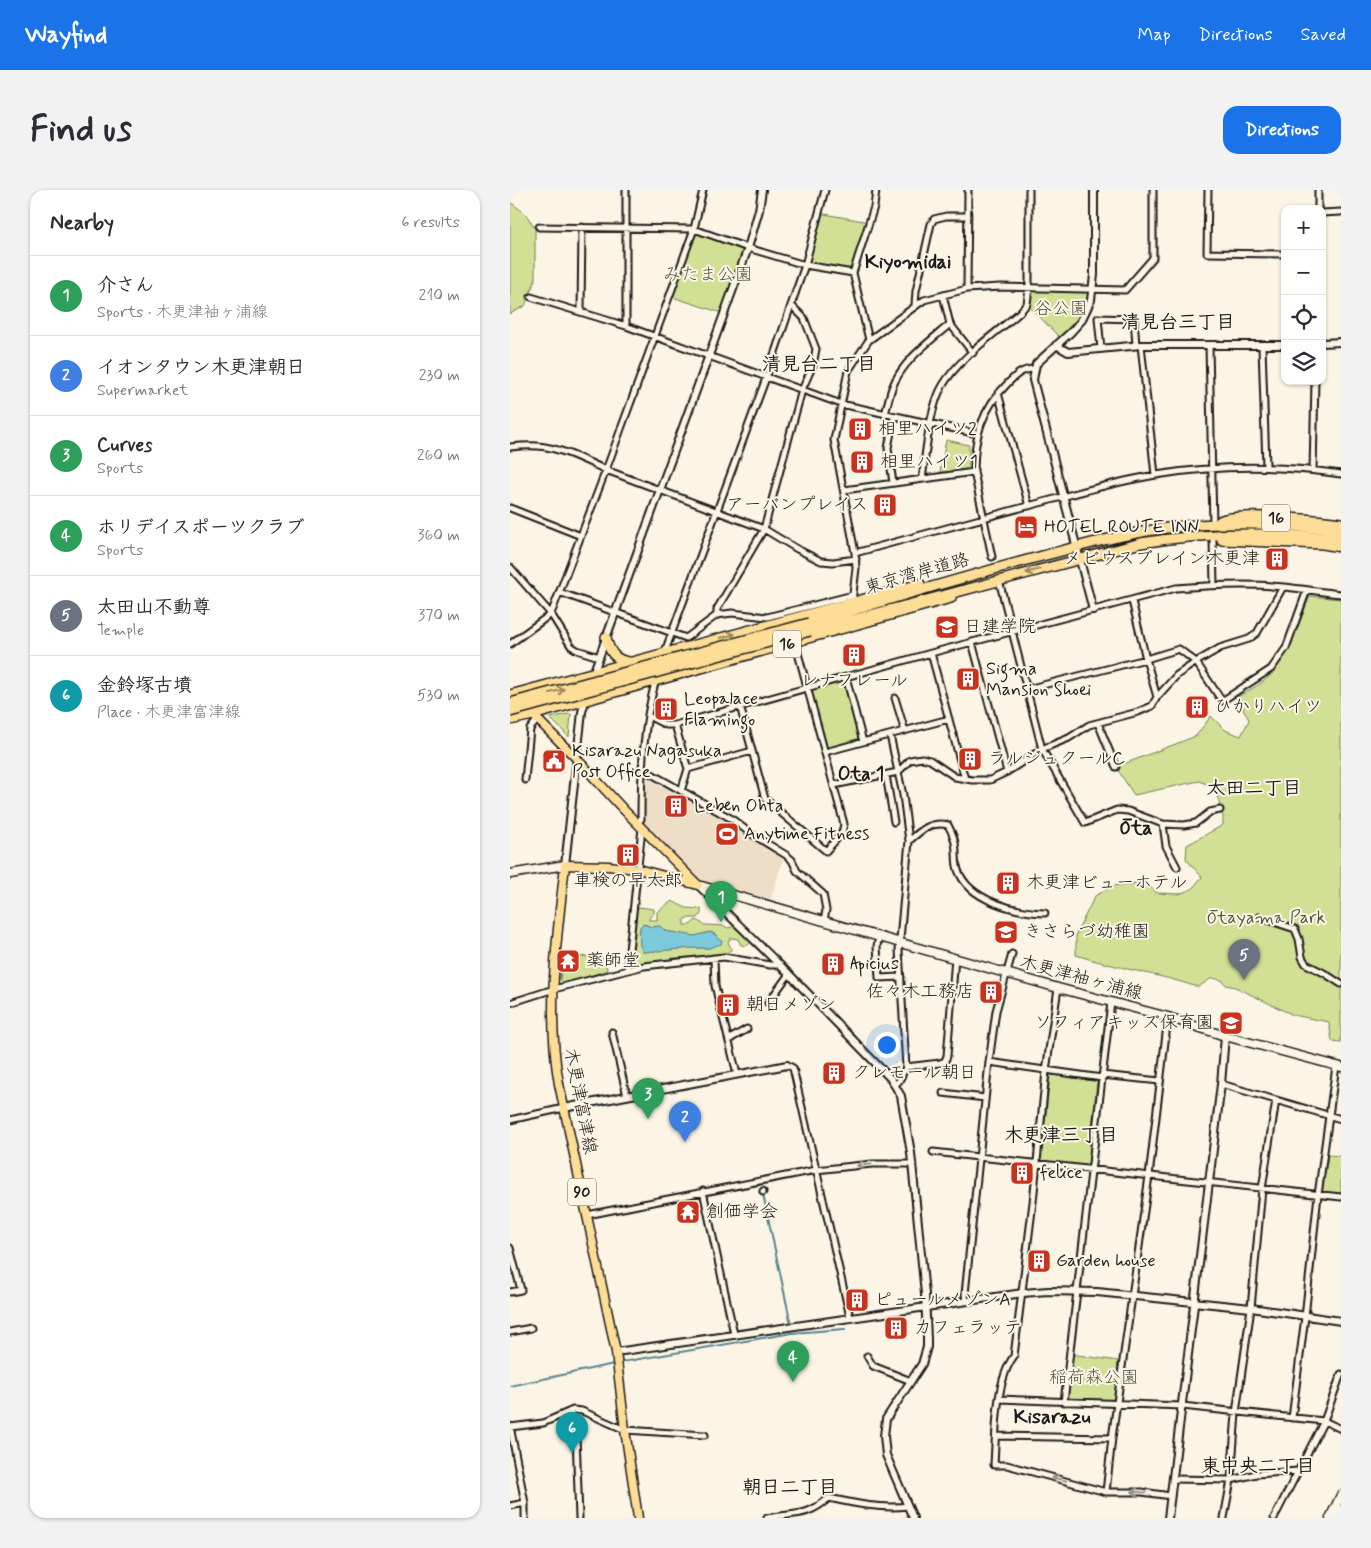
<!DOCTYPE html>
<meta charset="utf-8">
<style>
body{margin:0;font-family:Mynerve,"Klee One",sans-serif;background:#f2f2f3;color:#2b2b33}
.controls{position:absolute;right:15px;top:15px;display:grid;overflow:hidden;border-radius:10px;box-shadow:0 1px 4px #0004}
.controls button{width:45px;height:45px;display:grid;place-items:center;padding:0;border:0;border-bottom:1px solid #e1e1e2;background:#fff;color:#2b2b33;font:25px sans-serif}
.you{position:absolute;left:376px;top:854px;width:18px;height:18px;margin:-12px;border:4px solid #fff;border-radius:50%;background:#1a73e8;box-shadow:0 0 0 8px #1a73e833}
.badge{display:grid;place-items:center;width:32px;height:32px;border-radius:50%;background:#1a73e8;color:#fff;font-size:16px;font-weight:700}
.pin{position:absolute;translate:-50% -41px;filter:drop-shadow(0 1px 2px #0008)}
.pin::after{content:'';position:absolute;top:26px;width:18px;height:15px;background:inherit;clip-path:polygon(0 0,100% 0,50% 100%)}
.list{margin:0;padding:0;list-style:none}
h2{display:flex;justify-content:space-between;align-items:center;height:65px;margin:0;padding:0 20px;font-size:21px}
h2 small{font-size:16px;font-weight:400;color:#7c7c81}
.list li{display:grid;grid-template-columns:32px 1fr auto;gap:15px;align-items:center;box-sizing:border-box;height:80px;padding:0 20px;border-top:1px solid #e1e1e2}
.list b{display:block;font-size:19px;white-space:nowrap}
.list p{margin:0;font-size:16px;white-space:nowrap;color:#7c7c81}
.list em{font-size:16px;font-style:normal;color:#7c7c81}
.icon{flex:none;width:28px;height:28px;fill:none;stroke:currentColor;stroke-width:2;stroke-linecap:round;stroke-linejoin:round}
.map{position:relative;flex:none;width:831px;height:1328px;overflow:hidden;border-radius:15px}
header{display:flex;align-items:center;gap:30px;box-sizing:border-box;height:70px;padding:0 25px;background:#1a73e8;color:#fff}
header strong{font-size:24px}
nav{display:flex;gap:28px;margin-inline-start:auto;font-size:18px}
.intro{display:flex;align-items:center;justify-content:space-between;box-sizing:border-box;height:120px;padding:0 30px}
h1{margin:0;font-size:35px}
.button{padding:12px 22px;border-radius:15px;background:#1a73e8;color:#fff;font-size:18px;font-weight:700}
main{display:flex;gap:30px;padding:0 30px}
aside{flex:1;background:#fff;border-radius:15px;box-shadow:0 1px 4px #0004}
.map>svg:first-child{display:block}
.built{fill:#efdec7}
.green{fill:#d1e094;stroke:#767e58;fill-rule:evenodd}
.water{fill:#7ecadd;stroke:#578490}
.lines{fill:none;stroke-linecap:round;stroke-linejoin:round}
.stream{stroke:#578490;stroke-width:2}
.minor-casing{stroke:#1c1c1c;stroke-width:9}
.tertiary-casing{stroke:#1c1c1c;stroke-width:10}
.secondary-casing{stroke:#1c1c1c;stroke-width:11}
.primary-casing{stroke:#1c1c1c;stroke-width:11}
.trunk-casing{stroke:#1c1c1c;stroke-width:12}
.minor{stroke:#fcf5e5;stroke-width:5}
.tertiary{stroke:#fcf5e5;stroke-width:6}
.secondary{stroke:#fcf5e5;stroke-width:8}
.primary{stroke:#fedd96;stroke-width:8}
.trunk{stroke:#fedd96;stroke-width:9}
.trunk-bridge-casing{stroke:#1c1c1c;stroke-width:12;stroke-linecap:butt}
.trunk-bridge{stroke:#fedd96;stroke-width:9}
.oneway{stroke:#98865f}
.oneway2{stroke:#97938b}
.labels{text-anchor:middle;dominant-baseline:central;stroke-width:4;stroke-linejoin:round;paint-order:stroke}
.shield{fill:#fcf5e5;stroke:#5f5d58;stroke-width:1}
.shield-label{font-size:16px;font-weight:bold;fill:#1c1c1c}
.park-label{font-size:18px;fill:#525740;stroke:#fcf5e5}
.poi-label{font-size:18px;fill:#1c1c1c;stroke:#fcf5e5;text-anchor:start}
.street-label{font-size:18px;fill:#1c1c1c;stroke:#fcf5e5}
.neighbourhood-label{font-size:19px;font-weight:bold;fill:#1c1c1c;stroke:#fcf5e5}
.quarter-label{font-size:20px;font-weight:bold;fill:#1c1c1c;stroke:#fcf5e5}
</style>
<header>
<strong>Wayfind</strong>
<nav><a>Map</a><a>Directions</a><a>Saved</a></nav>
</header>
<div class="intro"><h1>Find us</h1><a class="button">Directions</a></div>
<main>
<aside>
<h2>Nearby<small>6 results</small></h2>
<ul class="list">
<li><span class="badge" style="background:#2e9e5b">1</span><div><b>介さん</b><p>Sports · 木更津袖ヶ浦線</p></div><em>210 m</em></li>
<li><span class="badge" style="background:#3f7fe0">2</span><div><b>イオンタウン木更津朝日</b><p>Supermarket</p></div><em>230 m</em></li>
<li><span class="badge" style="background:#2e9e5b">3</span><div><b>Curves</b><p>Sports</p></div><em>260 m</em></li>
<li><span class="badge" style="background:#2e9e5b">4</span><div><b>ホリデイスポーツクラブ</b><p>Sports</p></div><em>360 m</em></li>
<li><span class="badge" style="background:#6b7280">5</span><div><b>太田山不動尊</b><p>Temple</p></div><em>370 m</em></li>
<li><span class="badge" style="background:#0f9aa8">6</span><div><b>金鈴塚古墳</b><p>Place · 木更津富津線</p></div><em>530 m</em></li>
</ul>
</aside>
<div class="map">
<svg width="831" height="1328" viewBox="0 0 831 1328">
<rect width="100%" height="100%" fill="#fcf5e5"/>
<filter id="ink" filterUnits="userSpaceOnUse"><feTurbulence type="fractalNoise" baseFrequency=".02" numOctaves="2"/><feDisplacementMap in="SourceGraphic" scale="10" xChannelSelector="R" yChannelSelector="G"/><feConvolveMatrix kernelMatrix="1 2 1 2 8 2 1 2 1" color-interpolation-filters="sRGB"/></filter>
<g filter="url(#ink)">
<path class="built" d="M 134,582 L 274,667 L 260,711 L 190,694 L 130,634 Z"/>
<path class="green" d="M 0,12 L 16,24 L 25,39 L 25,90 L 15,116 L 0,124 Z
M 309,23 L 359,32 L 343,83 L 295,75 Z
M 184,39 L 238,58 L 215,124 L 159,106 Z
M 519,98 L 583,99 L 576,121 L 552,150 L 517,114 Z
M 436,250 L 459,255 L 459,280 L 430,282 Z
M 800,406 L 831,409 L 831,852 L 822,851 L 819,832 L 783,825 L 725,797 L 716,795 L 712,790 L 702,788 L 688,797 C 648,784 606,778 566,765 L 566,744 L 585,706 L 603,696 L 635,692 L 647,703 L 669,704 L 682,699 L 692,687 L 676,669 L 677,655 L 713,635 L 713,627 L 707,605 L 709,602 L 709,599 L 689,591 L 624,605 L 606,577 L 686,546 L 701,526 L 715,540 L 731,546 L 739,530 L 727,507 C 740,500 756,492 765,480 C 781,459 790,430 800,406 Z
M 334,491 L 348,547 L 347,549 L 319,557 L 315,557 L 300,499 Z
M 58,524 L 61,524 L 59,547 L 40,528 Z
M 162,711 L 176,718 L 191,719 L 191,724 L 188,728 L 177,728 L 174,730 L 174,735 L 180,735 L 186,730 L 195,735 L 215,736 L 217,738 L 226,736 L 242,751 C 240,755 236,756 231,755 L 228,749 L 221,748 L 218,752 L 221,758 L 221,760 L 212,766 L 163,768 L 157,771 L 130,774 L 122,771 L 117,760 L 125,722 L 129,717 L 144,719 L 144,723 L 139,728 L 139,730 L 147,730 L 147,722 ZM 135,734 L 141,737 L 150,736 L 155,741 L 185,746 L 200,742 L 205,744 L 208,749 L 211,750 L 206,755 L 199,758 L 183,758 L 133,762 C 128,755 130,745 130,737 Z
M 80,766 L 95,769 L 97,780 L 71,789 L 53,793 L 50,789 L 52,775 L 67,774 L 66,767 Z
M 540,885 L 587,891 L 578,975 L 576,977 L 533,972 L 531,969 Z
M 818,965 L 831,966 L 831,1005 L 812,1003 Z
M 561,1164 L 608,1171 L 604,1210 L 557,1208 Z"/>
<path class="water" d="M 133,734 L 141,737 L 150,736 L 155,741 L 185,746 L 200,742 L 207,746 L 208,749 L 212,751 L 211,754 L 199,758 L 183,758 L 133,762 C 128,755 130,745 130,737 Z"/>
<g class="lines">
<path class="stream" d="M 253,1004 L 281,1134
M 112,1172 L 282,1143 L 335,1139
M 0,1196 L 104,1174"/>
<g class="minor-casing">
<path id="minor" d="M 698,0 L 697,63 L 775,64
M 808,19 L 808,0
M 812,23 L 831,22
M 29,37 L 184,39 L 238,58 L 295,75 L 343,83
M 457,99 L 458,0
M 433,105 L 440,134 L 463,163
M 21,107 L 116,136 L 331,214 L 468,244
M 405,115 L 406,101 L 421,34 L 424,29 L 436,26 L 458,26
M 71,122 L 72,37
M 116,136 L 116,0
M 359,150 L 343,83 L 364,17 L 366,0
M 631,155 L 645,285
M 699,156 L 703,334
M 752,156 L 756,276
M 591,159 L 588,128 L 624,129 L 626,155
M 488,203 L 519,316
M 375,225 C 377,216 379,207 382,198 C 392,171 419,152 440,134
M 0,257 C 9,256 19,255 28,256 C 51,258 74,270 96,280 L 254,339 L 287,359 L 311,371 L 323,372 L 346,369
M 803,280 L 805,191
M 412,289 C 416,263 419,218 433,195 C 450,167 484,145 509,123 L 517,114 L 519,98 L 519,0
M 383,293 L 378,258 L 384,227
M 334,300 L 464,282
M 0,318 L 71,346
M 703,350 L 704,395
M 345,363 C 401,348 458,332 514,317 C 558,306 601,292 646,285 C 708,275 770,275 831,284
M 482,367 L 464,282 C 464,246 472,219 498,193 C 506,185 512,179 524,179
M 0,377 L 41,424 L 61,456 L 67,460 L 89,467
M 489,390 L 532,559 L 575,633 L 607,620 L 618,621 L 653,634 L 674,635 L 686,633 L 700,622 L 710,620
M 49,402 L 176,448 L 207,425 L 222,423 L 257,427 L 343,405
M 622,411 L 636,469 L 647,507
M 342,412 L 346,378 L 345,363 L 324,250 L 338,181 L 359,150 L 414,110 L 457,99 L 490,97 L 615,100 L 643,68 L 643,0
M 207,425 L 207,419 L 254,339 L 292,200 L 303,175 L 306,159 L 294,128 L 281,115
M 462,452 L 497,582
M 0,454 L 41,424 L 96,280 L 184,39 L 193,0
M 154,464 L 256,188 L 295,75 L 315,0
M 336,487 L 353,552
M 517,499 L 636,469 L 669,459 L 686,472 L 712,511 L 761,479 L 776,458 L 797,400
M 385,508 L 395,541
M 230,516 L 255,609 L 316,661 L 332,643 L 334,634 L 285,452
M 138,526 L 156,535 L 165,535 L 421,463
M 588,533 L 606,577
M 165,535 L 178,579 L 171,601
M 380,545 L 393,605 L 399,651 L 389,760 L 396,877 L 389,891 L 385,894
M 315,562 L 439,529
M 131,578 L 222,629 L 240,643 L 276,665 L 282,670 L 287,681 L 313,704 L 316,720 L 314,731
M 178,579 L 242,561
M 376,585 L 384,632
M 455,589 L 421,463 L 666,398 C 702,395 738,393 774,397 C 793,399 812,402 831,404
M 15,590 L 20,539 L 28,529
M 324,595 L 388,582 L 400,570 L 412,568 L 420,570 L 445,587 L 462,590 L 480,590 L 497,582 L 532,559 L 559,548 L 579,535 L 628,522 L 642,516 L 647,507 L 667,485 L 686,472 L 710,458 L 739,449 L 747,443 L 773,397
M 127,633 L 131,629 C 131,581 133,536 146,489
M 653,634 L 656,656 L 667,677
M 399,651 C 411,640 421,631 438,635 C 441,641 444,646 445,653 C 447,662 445,671 448,680 C 459,711 506,722 535,723
M 749,727 L 785,739 L 789,749 L 792,767 L 796,774 L 814,783 L 831,794
M 369,747 L 367,756 L 369,788 L 391,787
M 204,768 L 205,796 L 227,884
M 117,779 L 132,638
M 548,798 L 536,881 L 523,1012 L 504,1166 C 485,1191 486,1244 484,1275 L 497,1275 L 596,1302 L 632,1302 L 661,1306
M 0,813 L 44,799 L 134,776 L 214,767 L 260,775 L 270,775
M 258,813 L 279,784
M 102,842 L 117,906
M 220,849 L 237,839
M 479,872 L 592,888
M 277,875 L 283,878 L 340,1127
M 396,877 L 430,873 L 435,871 L 437,866 L 445,768
M 592,885 L 650,891
M 711,894 L 831,929
M 433,903 L 475,908
M 0,930 L 54,918
M 423,962 L 831,1007
M 193,1001 L 224,1144
M 253,1002 L 253,1001
M 77,1025 L 306,980 L 362,974 L 403,974
M 0,1058 L 11,1100 L 0,1102
M 456,1111 L 455,1104 L 479,872 L 486,821 L 502,764
M 0,1142 L 21,1138
M 357,1166 L 363,1176 L 401,1191
M 490,1209 L 672,1216 L 814,1231 L 831,1239
M 554,1212 L 601,812
M 60,1221 L 66,1245 L 69,1328
M 782,1228 L 795,1127 L 808,1005 L 826,876
M 0,1236 L 15,1313 L 15,1328
M 0,1237 L 33,1233 L 63,1220 L 72,1221 L 115,1240 L 195,1245
M 486,1246 L 602,1248
M 663,1289 L 721,1290 L 746,1284 L 788,1281
M 596,1302 L 602,1248 L 639,986 L 658,827
M 0,1316 L 15,1313
M 257,1328 C 287,1322 295,1328 319,1308 C 346,1314 371,1319 398,1316
M 714,1328 L 721,1290 L 726,1223 L 741,1118 L 752,999 L 766,910
M 764,1328 L 814,1231 L 831,1184"/>
</g>
<g class="tertiary-casing">
<path id="tertiary" d="M 812,153 L 831,152
M 546,155 L 558,162 L 631,155 L 775,155
M 583,420 L 523,190 L 526,174 L 561,142 L 571,131 L 581,110 L 584,85 L 584,0
M 83,484 L 238,58 L 249,20 L 252,0
M 55,675 L 72,522 L 76,508
M 188,695 L 279,784 L 381,889 L 391,906 L 401,963 L 415,1104 L 417,1149 L 417,1157 L 412,1174 L 376,1229 L 374,1246 L 376,1265 L 403,1328
M 54,918 L 277,875
M 106,1162 L 513,1103 L 538,1101 L 587,1102 L 741,1118 L 831,1131
M 658,1328 L 711,894 L 715,846"/>
</g>
<g class="secondary-casing">
<path id="secondary" d="M 0,684 L 55,675
M 188,695 L 548,798 L 658,827 L 715,846 L 831,877
M 820,1328 L 831,1305
M 827,1328 L 831,1320"/>
</g>
<g class="primary-casing">
<path id="primary" d="M 23,525 L 67,569 L 113,619 L 187,694
M 128,1328 L 115,1240 L 106,1162 L 49,894 C 36,821 47,747 55,675 L 98,676 L 128,679 L 188,695"/>
</g>
<g class="trunk-casing">
<path id="trunk" d="M 710,331 C 725,322 810,330 831,333
M 712,350 L 813,354 L 831,357
M 299,433 C 378,410 456,386 536,365 C 578,354 621,342 665,337 C 719,331 777,334 831,341
M 300,441 L 631,353 C 697,342 764,341 831,350
M 96,447 C 99,461 104,470 119,472
M 0,505 L 410,394
M 0,530 L 23,525 L 441,408"/>
</g>
<use href="#minor" class="minor"/>
<use href="#tertiary" class="tertiary"/>
<use href="#secondary" class="secondary"/>
<use href="#primary" class="primary"/>
<use href="#trunk" class="trunk"/>
<g class="trunk-bridge-casing">
<path id="trunk-bridge" d="M 0,513 L 299,433
M 0,522 L 300,441"/>
</g>
<use href="#trunk-bridge" class="trunk-bridge"/>
</g>
<defs><path id="oneway-shaft" d="M-6 0H5M1.5-3L5.5 0L1.5 3" fill="none" stroke-width="1.6" stroke-linecap="round" stroke-linejoin="round" transform="scale(1.25)"/></defs>
<g class="oneway">
<use href="#oneway-shaft" transform="translate(523 381) rotate(165)"/>
<use href="#oneway-shaft" transform="translate(218 446) rotate(-15)"/>
<use href="#oneway-shaft" transform="translate(47 501) rotate(-15)"/>
</g>
<g class="oneway2">
<use href="#oneway-shaft" transform="translate(354 975) rotate(174)"/>
<use href="#oneway-shaft" transform="translate(549 1289) rotate(-166)"/>
<use href="#oneway-shaft" transform="translate(629 1302) rotate(-177)"/>
</g>
</g>
<defs>
<g id="building-square" transform="scale(1.25)"><rect x="-9" y="-9" width="18" height="18" rx="4" fill="#c8321e" stroke="#fcf5e5"/><path d="M-4-6H4V6H1V3H-1V6H-4ZM-2.5-4.3h1.7v1.8h-1.7ZM.8-4.3h1.7v1.8H.8ZM-2.5-1h1.7V.8h-1.7ZM.8-1h1.7V.8H.8Z" fill="#fff"/></g>
<g id="hotel-square" transform="scale(1.25)"><rect x="-9" y="-9" width="18" height="18" rx="4" fill="#c8321e" stroke="#fcf5e5"/><path d="M-6-4.5h1.5V1H6V5H4.5V3h-9V5H-6ZM-4 0a1.8 1.8 0 1 1 3.6 0ZM.5 0V-2.5h3Q6-2.5 6 0Z" fill="#fff"/></g>
<g id="school-square" transform="scale(1.25)"><rect x="-9" y="-9" width="18" height="18" rx="4" fill="#c8321e" stroke="#fcf5e5"/><path d="M0-5L7-2L0 1L-7-2ZM-4 1L0 2.5L4 1V4Q0 6-4 4Z" fill="#fff"/></g>
<g id="civic-square" transform="scale(1.25)"><rect x="-9" y="-9" width="18" height="18" rx="4" fill="#c8321e" stroke="#fcf5e5"/><path d="M-.6-6.5H3V-4.5H.6V-3L4-1V1h2V6H-6V1h2V-1L-.6-3ZM-1.2 2.5V6h2.4V2.5Z" fill="#fff"/></g>
<g id="stadium-square" transform="scale(1.25)"><rect x="-9" y="-9" width="18" height="18" rx="4" fill="#c8321e" stroke="#fcf5e5"/><path d="M0-5a6.5 5 0 1 0 0 10a6.5 5 0 1 0 0-10ZM-3.5-1.8h7v3.6h-7Z" fill="#fff"/></g>
<g id="temple-square" transform="scale(1.25)"><rect x="-9" y="-9" width="18" height="18" rx="4" fill="#c8321e" stroke="#fcf5e5"/><path d="M0-6L5-2H3V0L6.5 2.5H4V6H1.5V3h-3V6H-4V2.5H-6.5L-3 0V-2H-5Z" fill="#fff"/></g>
</defs>
<g fill-rule="evenodd">
<use href="#building-square" x="350" y="239"/>
<use href="#building-square" x="352" y="272"/>
<use href="#building-square" x="375" y="315"/>
<use href="#hotel-square" x="516" y="337"/>
<use href="#building-square" x="767" y="369"/>
<use href="#school-square" x="437" y="437"/>
<use href="#building-square" x="344" y="465"/>
<use href="#building-square" x="458" y="489"/>
<use href="#building-square" x="687" y="517"/>
<use href="#building-square" x="156" y="519"/>
<use href="#building-square" x="460" y="569"/>
<use href="#civic-square" x="44" y="571"/>
<use href="#building-square" x="166" y="616"/>
<use href="#stadium-square" x="217" y="644"/>
<use href="#building-square" x="118" y="665"/>
<use href="#building-square" x="498" y="693"/>
<use href="#school-square" x="496" y="742"/>
<use href="#temple-square" x="58" y="771"/>
<use href="#building-square" x="323" y="774"/>
<use href="#building-square" x="481" y="802"/>
<use href="#building-square" x="218" y="815"/>
<use href="#school-square" x="721" y="833"/>
<use href="#building-square" x="324" y="883"/>
<use href="#building-square" x="512" y="983"/>
<use href="#temple-square" x="178" y="1022"/>
<use href="#building-square" x="529" y="1071"/>
<use href="#building-square" x="347" y="1110"/>
<use href="#building-square" x="386" y="1138"/>
</g>
<g class="labels">
<g class="shield">
<rect x="752" y="314.5" width="28" height="27" rx="4"/>
<rect x="263" y="440.5" width="28" height="27" rx="4"/>
<rect x="58" y="988.5" width="28" height="27" rx="4"/>
</g>
<g class="shield-label">
<text x="766" y="328">16</text>
<text x="277" y="454">16</text>
<text x="72" y="1002">90</text>
</g>
<g class="park-label">
<text x="198" y="85">みたま公園</text>
<text x="551" y="119">谷公園</text>
<text x="756" y="728">Ōtayama Park</text>
<text x="584" y="1188">稲荷森公園</text>
</g>
<g class="poi-label">
<text x="368" y="239">相里ハイツ2</text>
<text x="370" y="272">相里ハイツ1</text>
<text x="358" y="315" text-anchor="end">アーバンプレイス</text>
<text x="534" y="337">HOTEL ROUTE INN</text>
<text x="750" y="369" text-anchor="end">メビウスブレイン木更津</text>
<text x="454" y="437">日建学院</text>
<text x="476" y="479">Sigma<tspan x="476" dy="21">Mansion Shoei</tspan></text>
<text x="344" y="491" text-anchor="middle">レナフレール</text>
<text x="174" y="509">Leopalace<tspan x="174" dy="21">Flamingo</tspan></text>
<text x="704" y="517">ひかりハイツ</text>
<text x="62" y="561">Kisarazu Nagasuka<tspan x="62" dy="21">Post Office</tspan></text>
<text x="478" y="569">ラルジュクールC</text>
<text x="184" y="616">Leben Ohta</text>
<text x="234" y="644">Anytime Fitness</text>
<text x="118" y="691" text-anchor="middle">車検の早太郎</text>
<text x="516" y="693">木更津ビューホテル</text>
<text x="514" y="742">きさらづ幼稚園</text>
<text x="76" y="771">薬師堂</text>
<text x="340" y="774">Apicius</text>
<text x="464" y="802" text-anchor="end">佐々木工務店</text>
<text x="236" y="815">朝日メゾン</text>
<text x="704" y="833" text-anchor="end">ソフィアキッズ保育園</text>
<text x="342" y="883">クレモール朝日</text>
<text x="530" y="983">felice</text>
<text x="196" y="1022">創価学会</text>
<text x="546" y="1071">Garden house</text>
<text x="364" y="1110">ピュールメゾンA</text>
<text x="404" y="1138">カフェラッテ</text>
</g>
<g class="street-label">
<text transform="translate(407 384) rotate(-16)">東京湾岸道路</text>
<text transform="translate(571 788) rotate(15)">木更津袖ヶ浦線</text>
<text transform="translate(70 911) rotate(79)">木更津富津線</text>
</g>
<g class="neighbourhood-label">
<text x="668" y="132">清見台三丁目</text>
<text x="309" y="174">清見台二丁目</text>
<text x="351" y="584">Ota 1</text>
<text x="744" y="598">太田二丁目</text>
<text x="551" y="945">木更津三丁目</text>
<text x="748" y="1276">東中央二丁目</text>
<text x="280" y="1297">朝日二丁目</text>
</g>
<g class="quarter-label">
<text x="398" y="72">Kiyomidai</text>
<text x="626" y="638">Ōta</text>
<text x="542" y="1227">Kisarazu</text>
</g>
</g>
</svg>
<div class="controls">
<button>+</button>
<button>−</button>
<button><svg class="icon" aria-label="locate" viewBox="0 0 24 24"><circle cx="12" cy="12" r="6"/><path d="M12 2v4M12 18v4M2 12h4M18 12h4"/></svg></button>
<button><svg class="icon" aria-label="layers" viewBox="0 0 24 24"><path d="M12 4l9 5-9 5-9-5zM3 14l9 5 9-5"/></svg></button>
</div>
<div class="you"></div>
<div class="pin badge" style="left:211px;top:732px;background:#2e9e5b">1</div>
<div class="pin badge" style="left:175px;top:952px;background:#3f7fe0">2</div>
<div class="pin badge" style="left:138px;top:929px;background:#2e9e5b">3</div>
<div class="pin badge" style="left:283px;top:1192px;background:#2e9e5b">4</div>
<div class="pin badge" style="left:734px;top:790px;background:#6b7280">5</div>
<div class="pin badge" style="left:62px;top:1263px;background:#0f9aa8">6</div>
</div>
</main>
